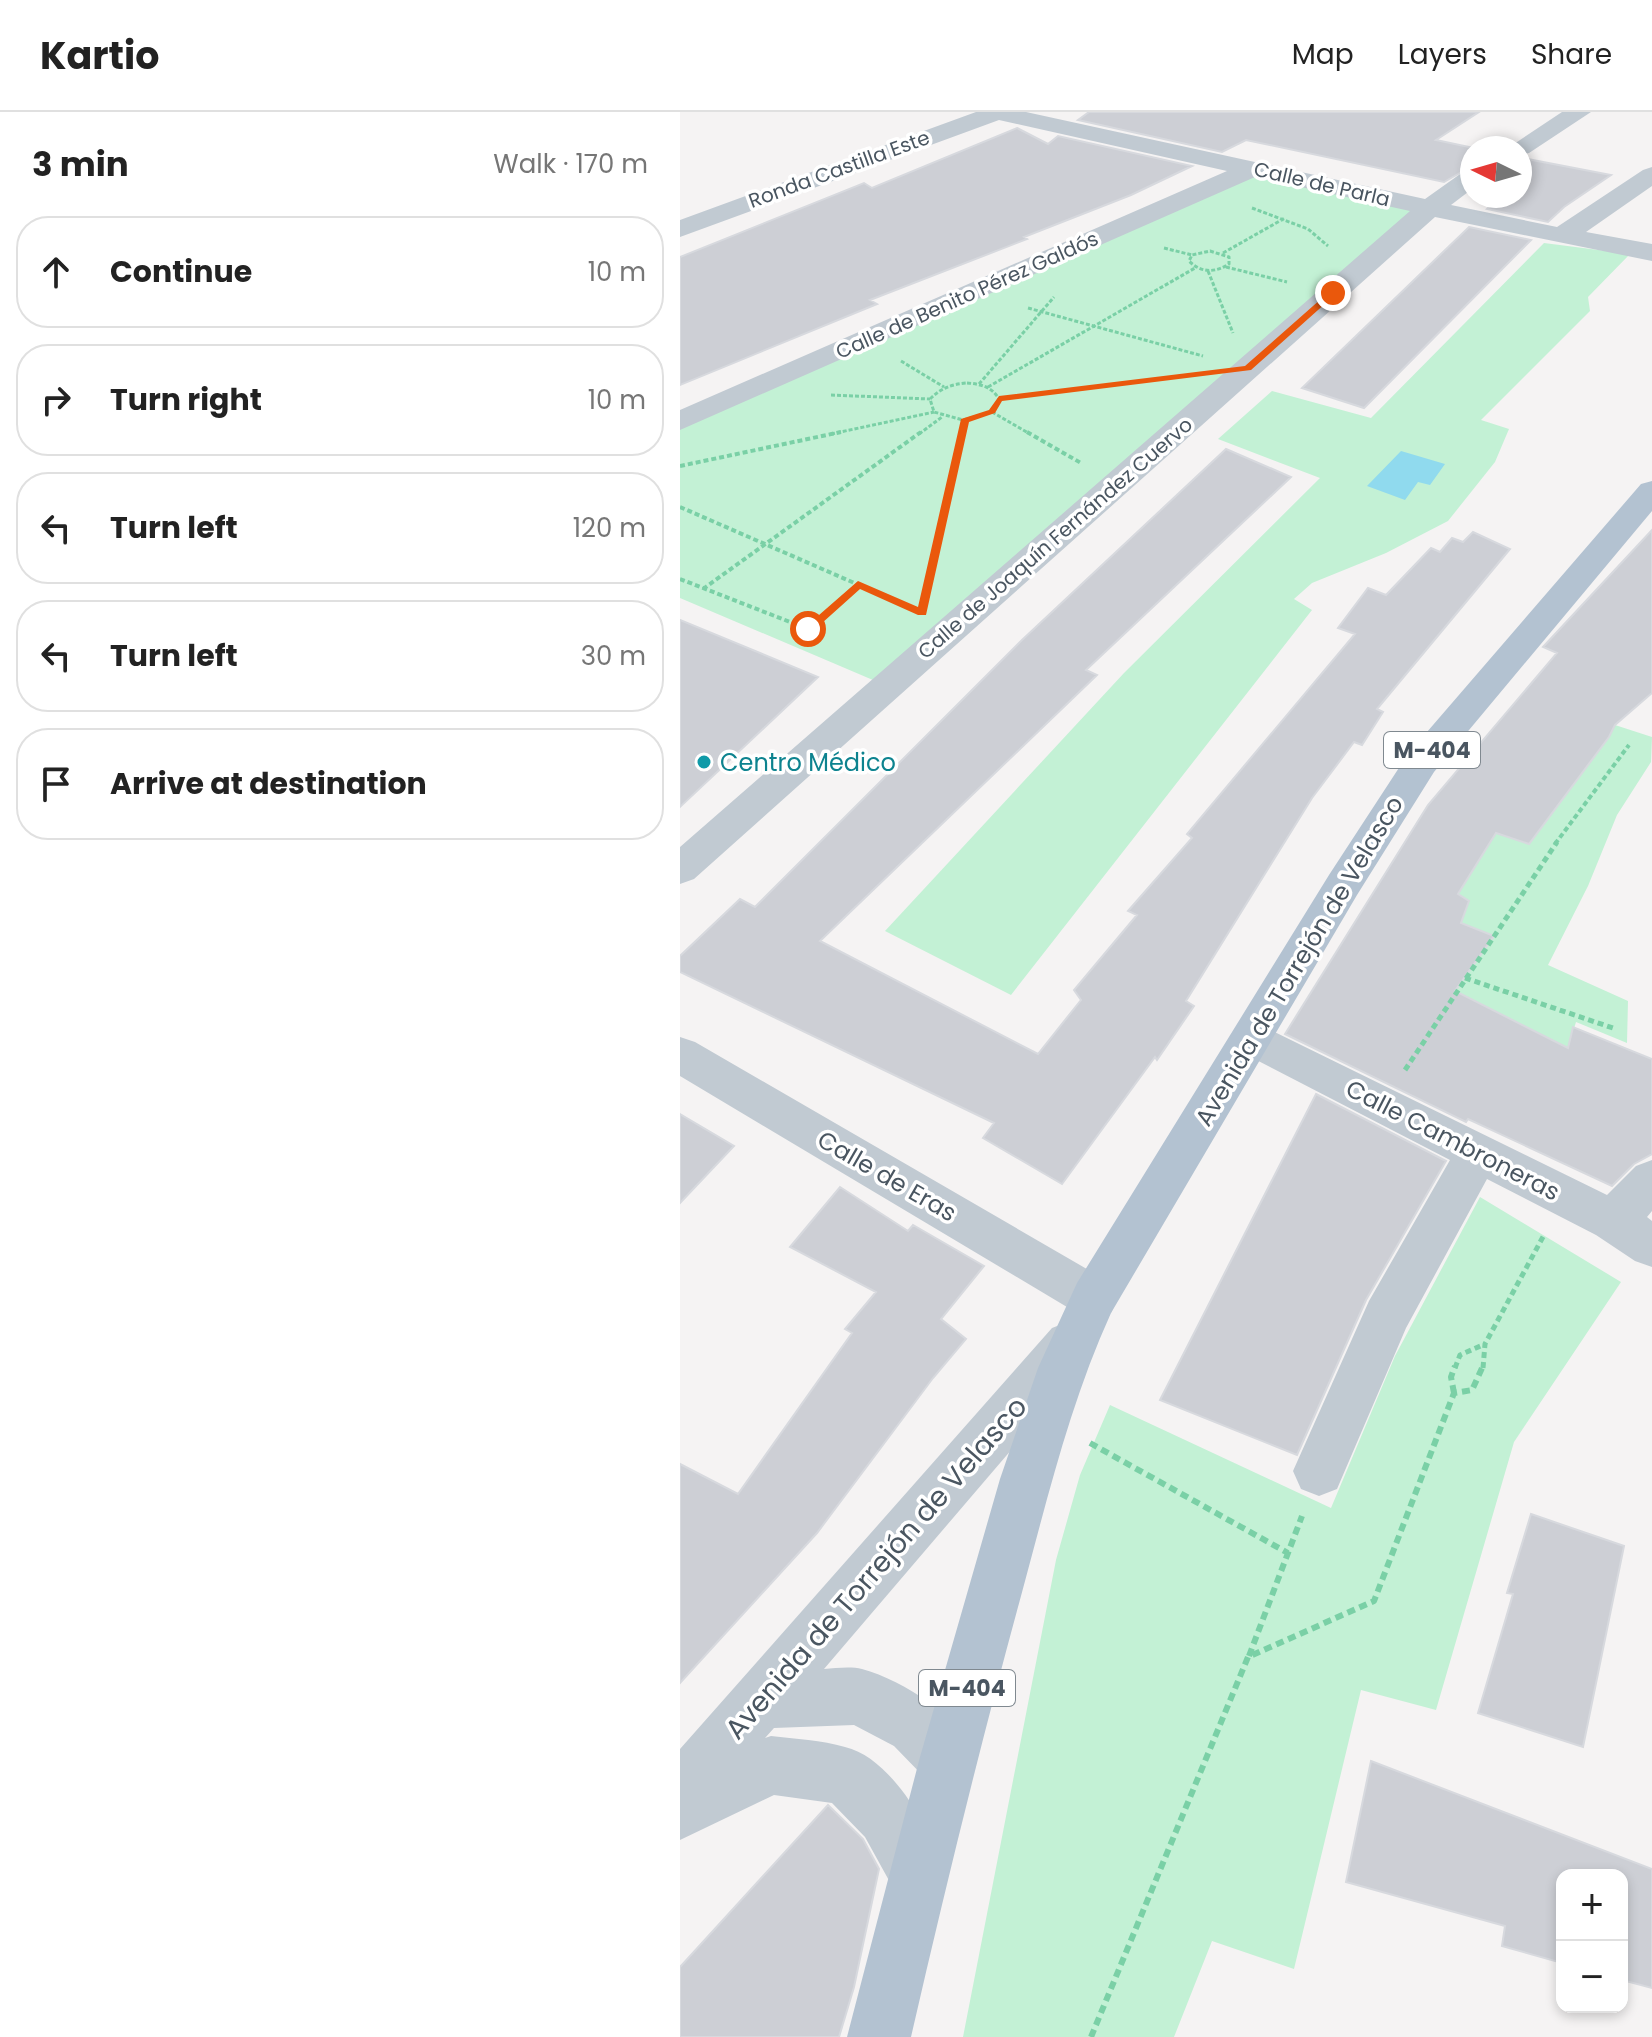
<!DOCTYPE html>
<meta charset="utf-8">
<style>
body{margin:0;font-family:Poppins,sans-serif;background:#f2f2f2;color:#222}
.controls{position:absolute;right:24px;bottom:24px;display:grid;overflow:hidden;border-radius:16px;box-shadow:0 4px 12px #0003}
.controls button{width:72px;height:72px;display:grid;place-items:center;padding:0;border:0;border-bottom:2px solid #e0e0e0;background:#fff;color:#222;font:40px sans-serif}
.compass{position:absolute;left:780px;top:24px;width:72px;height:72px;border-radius:50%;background:#fff;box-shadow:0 4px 12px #0003;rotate:275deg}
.stop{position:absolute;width:24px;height:24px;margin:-18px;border:6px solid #ea580c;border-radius:50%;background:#fff}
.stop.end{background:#ea580c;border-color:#fff;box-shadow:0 2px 8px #0008}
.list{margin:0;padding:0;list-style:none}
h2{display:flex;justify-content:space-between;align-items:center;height:104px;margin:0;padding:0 32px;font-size:34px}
h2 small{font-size:26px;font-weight:400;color:#767676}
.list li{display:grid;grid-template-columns:52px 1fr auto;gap:24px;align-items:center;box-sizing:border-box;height:112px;margin:0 16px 16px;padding:0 16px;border:2px solid #e0e0e0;border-radius:32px}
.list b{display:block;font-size:30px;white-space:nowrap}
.list em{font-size:26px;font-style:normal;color:#767676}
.icon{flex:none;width:44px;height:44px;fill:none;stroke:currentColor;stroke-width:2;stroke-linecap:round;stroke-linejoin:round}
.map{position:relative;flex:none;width:972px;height:1925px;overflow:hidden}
header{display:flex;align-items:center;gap:48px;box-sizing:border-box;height:112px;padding:0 40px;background:#fff;border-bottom:2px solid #e0e0e0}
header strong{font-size:38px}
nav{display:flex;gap:44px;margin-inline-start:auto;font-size:28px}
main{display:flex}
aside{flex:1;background:#fff}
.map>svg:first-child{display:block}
.green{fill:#c3f1d5}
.water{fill:#90daee}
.building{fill:#cdcfd5;stroke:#d7d9de;stroke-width:2}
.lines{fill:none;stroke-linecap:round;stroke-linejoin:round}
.path-far3{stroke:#7ad0a6;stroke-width:3;stroke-dasharray:4 2;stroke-linecap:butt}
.path-far2{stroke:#7ad0a6;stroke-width:4;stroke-dasharray:5 3;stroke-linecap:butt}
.path-far1{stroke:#7ad0a6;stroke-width:5;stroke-dasharray:6 4;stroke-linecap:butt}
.path{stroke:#7ad0a6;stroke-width:6;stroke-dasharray:8 5;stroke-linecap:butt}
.minor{fill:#c1cad2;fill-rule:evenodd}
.major{fill:#b3c2d1;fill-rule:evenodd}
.route{fill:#ea580c}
.culture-dot{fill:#0f9aa8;stroke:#fff;stroke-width:3}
.labels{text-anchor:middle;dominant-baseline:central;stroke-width:7;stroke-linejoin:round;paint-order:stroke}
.far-street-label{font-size:20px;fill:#4a5661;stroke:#fff}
.shield{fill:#fff;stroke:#808990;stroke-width:2}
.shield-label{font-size:22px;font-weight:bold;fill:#4a5661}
.culture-label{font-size:24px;fill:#0d838f;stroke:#fff;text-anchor:start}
.street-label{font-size:24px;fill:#4a5661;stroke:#fff}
.near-street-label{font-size:28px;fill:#4a5661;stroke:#fff}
</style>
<header>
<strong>Kartio</strong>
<nav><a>Map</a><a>Layers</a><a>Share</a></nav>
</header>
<main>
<aside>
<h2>3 min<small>Walk · 170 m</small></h2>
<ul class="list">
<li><svg class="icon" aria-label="ahead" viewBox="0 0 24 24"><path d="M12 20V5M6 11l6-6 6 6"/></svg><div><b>Continue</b></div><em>10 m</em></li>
<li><svg class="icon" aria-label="right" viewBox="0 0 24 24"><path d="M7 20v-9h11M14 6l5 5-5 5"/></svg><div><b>Turn right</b></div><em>10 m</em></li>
<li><svg class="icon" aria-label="left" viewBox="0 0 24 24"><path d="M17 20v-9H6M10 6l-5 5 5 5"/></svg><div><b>Turn left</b></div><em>120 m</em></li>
<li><svg class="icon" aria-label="left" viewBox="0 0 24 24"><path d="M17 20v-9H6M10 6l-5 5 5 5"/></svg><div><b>Turn left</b></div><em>30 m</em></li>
<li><svg class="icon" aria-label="arrive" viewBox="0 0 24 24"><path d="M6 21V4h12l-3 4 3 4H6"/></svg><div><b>Arrive at destination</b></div></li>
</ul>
</aside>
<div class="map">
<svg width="972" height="1925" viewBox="0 0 972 1925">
<rect width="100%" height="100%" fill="#f5f3f3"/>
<path class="green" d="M 575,56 L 750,96 L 207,574 L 0,486 L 0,308 Z
M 864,131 L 950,142 L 908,185 L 910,199 L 801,308 L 829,317 L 815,350 L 768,409 L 706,441 L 632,471 L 614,487 L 632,498 L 331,883 L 205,819 L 444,561 L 640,366 L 538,327 L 592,279 L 691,306 Z
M 935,613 L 972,625 L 971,650 L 937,703 L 908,774 L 868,853 L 948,889 L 947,931 L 896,910 L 888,936 L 775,879 L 814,825 L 781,811 L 789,789 L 778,782 L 817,720 L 849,731 L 929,625 Z
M 800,1085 L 941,1170 L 834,1330 L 756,1598 L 681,1578 L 614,1857 L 532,1829 L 494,1925 L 283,1925 L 376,1448 L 400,1363 L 430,1293 L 651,1396 L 715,1244 Z"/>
<path class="water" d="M 721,339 L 765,352 L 750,373 L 738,370 L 725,388 L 687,374 Z"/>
<path class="building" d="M 409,0 L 799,0 L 756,28 L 794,36 L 792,54 L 764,70 L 566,28 L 542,40 L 398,8 Z
M 337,16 L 368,32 L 378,24 L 512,54 L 451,83 L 344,125 L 347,127 L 190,188 L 197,192 L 0,273 L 0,145 L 184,71 L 192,76 Z
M 840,46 L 842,46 L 931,63 L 884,95 L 868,110 L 807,97 L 821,84 L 840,84 Z
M 789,115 L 851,128 L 684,296 L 622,276 Z
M 546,337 L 611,365 L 406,558 L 417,563 L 140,829 L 358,942 L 401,888 L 394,878 L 457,803 L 448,799 L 512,726 L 507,722 L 675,522 L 658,516 L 688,476 L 706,483 L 751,436 L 760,440 L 772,426 L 783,430 L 793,420 L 830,437 L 697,597 L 703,600 L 682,633 L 674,630 L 632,686 L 506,889 L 514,894 L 477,948 L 475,945 L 382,1072 L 303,1026 L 314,1011 L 0,860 L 0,844 L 60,787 L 75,795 L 342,528 Z
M 972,418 L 972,581 L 935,613 L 929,625 L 849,732 L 816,721 L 778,782 L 789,789 L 781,811 L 814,824 L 775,879 L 888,936 L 893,915 L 972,947 L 972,1042 L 954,1052 L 932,1074 L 788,1007 L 786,1010 L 605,922 L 748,693 L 877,541 L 863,535 Z
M 0,508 L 138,565 L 0,695 Z
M 636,982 L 766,1049 L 686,1188 L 617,1343 L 480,1288 Z
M 0,1002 L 54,1034 L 0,1091 Z
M 160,1075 L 228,1119 L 233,1113 L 304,1154 L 261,1207 L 286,1227 L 253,1266 L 137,1421 L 0,1571 L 0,1352 L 58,1382 L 172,1221 L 165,1217 L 196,1180 L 110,1135 Z
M 851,1402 L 944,1434 L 903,1635 L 798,1601 L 833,1482 L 827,1481 Z
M 691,1649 L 972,1757 L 972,1876 L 942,1868 L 942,1763 L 882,1763 L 882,1851 L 822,1834 L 825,1814 L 666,1770 Z
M 148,1693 L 183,1727 L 199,1757 L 174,1875 L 159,1925 L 0,1925 L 0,1855 Z"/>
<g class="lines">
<path class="path-far3" d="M 572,96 L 628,117 L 648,134
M 484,136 L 512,143
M 530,139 L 549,145 L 549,152 C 535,161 521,161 509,149 L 512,143 Z
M 543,141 L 605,106
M 546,155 L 607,170
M 528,159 L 553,221
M 348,196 L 523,244
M 221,249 L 264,275
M 287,271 C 301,272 312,275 319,287 L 312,300 L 283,308 L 254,300 L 250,287 C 261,276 272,272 287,271 Z
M 299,272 L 374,185
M 308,275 L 515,156
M 151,283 L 250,287
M 319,287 L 496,265
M 312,300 L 350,322
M 151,322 L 254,300
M 239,322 L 262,305
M 282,322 L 285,309"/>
<path class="path-far2" d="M 347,320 L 401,351
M 0,354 L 161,320
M 0,395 L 234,497
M 0,467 L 128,517 L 178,472
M 23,477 L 241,320
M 245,485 L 283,320
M 875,732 L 949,633"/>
<path class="path-far1" d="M 785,866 L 933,916
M 725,958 L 877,730
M 775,1256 L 780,1243 L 805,1232
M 803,1256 L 805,1232 L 864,1123"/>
<path class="path" d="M 774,1281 L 771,1265 L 775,1254
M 410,1331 L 608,1441
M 569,1544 L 622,1404
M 411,1925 L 568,1545 L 694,1489 L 774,1281 L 792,1278 L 803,1254"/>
<path class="minor" d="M 296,0 L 346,0 L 745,87 L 783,60 L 792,57 L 792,77 L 771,93 L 877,115 L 963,58 L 972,55 L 972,74 L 906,120 L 972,132 L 972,149 L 755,105 L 14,767 L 0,772 L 0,735 L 730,99 L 575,65 L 0,318 L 0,298 L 547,59 L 319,8 L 0,125 L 0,108 Z
M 882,0 L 911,0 L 849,41 L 840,43 L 840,36 L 828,36 Z
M 572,909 L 927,1083 L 956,1054 L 972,1048 L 972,1099 L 967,1105 L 972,1109 L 972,1155 L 955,1149 L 916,1123 L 807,1067 L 726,1216 L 657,1377 L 639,1384 L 621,1377 L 613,1359 L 689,1189 L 770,1048 L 557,938 L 550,926 L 557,914 Z
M 0,925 L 15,930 L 431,1171 L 438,1186 L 431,1201 L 414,1208 L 397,1201 L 0,964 Z
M 390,1209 L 408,1216 L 415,1232 L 408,1248 L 144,1557 C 156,1556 171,1554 182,1557 C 225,1569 280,1605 297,1647 L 289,1668 L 268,1676 L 247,1668 L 214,1634 L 174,1613 L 94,1616 L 85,1626 L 91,1624 C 115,1627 142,1628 165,1635 C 214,1647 250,1719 268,1762 L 259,1783 L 238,1792 L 217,1783 L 185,1725 L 152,1691 L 94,1683 L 0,1728 L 0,1637 L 372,1216 Z"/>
<path class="major" d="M 972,369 L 972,399 L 754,660 L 677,783 L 431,1201 C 390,1291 367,1388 341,1484 C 301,1630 265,1777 231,1925 L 167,1925 L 240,1645 L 320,1367 L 358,1256 L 397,1171 L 649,763 L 728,642 L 961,372 Z"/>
</g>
<path class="route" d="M 650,179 L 657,181 L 571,258 L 322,289 L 315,301 L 289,310 L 246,503 L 238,503 L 180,477 L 132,520 L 123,517 L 178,469 L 238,495 L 281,307 L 309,298 L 319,284 L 565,254 Z"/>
<circle class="culture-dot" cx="24" cy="650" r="8"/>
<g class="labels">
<g class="far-street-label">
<text transform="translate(159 57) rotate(-20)">Ronda Castilla Este</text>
<text transform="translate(642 72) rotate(13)">Calle de Parla</text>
<text transform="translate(287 183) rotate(-24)">Calle de Benito Pérez Galdós</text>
<text transform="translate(375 426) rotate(-41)">Calle de Joaquín Fernández Cuervo</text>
</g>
<g class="shield">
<rect x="704" y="620" width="96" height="36" rx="6"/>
<rect x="239" y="1558" width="96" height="36" rx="6"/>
</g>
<g class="shield-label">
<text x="752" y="638">M-404</text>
<text x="287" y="1576">M-404</text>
</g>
<g class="culture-label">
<text x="40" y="650">Centro Médico</text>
</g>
<g class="street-label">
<text transform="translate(619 849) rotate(-59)">Avenida de Torrejón de Velasco</text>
<text transform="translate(773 1028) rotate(27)">Calle Cambroneras</text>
<text transform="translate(207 1064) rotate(30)">Calle de Eras</text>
</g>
<g class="near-street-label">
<text transform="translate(196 1456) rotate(-49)">Avenida de Torrejón de Velasco</text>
</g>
</g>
</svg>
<div class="controls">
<button>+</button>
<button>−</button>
</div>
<svg class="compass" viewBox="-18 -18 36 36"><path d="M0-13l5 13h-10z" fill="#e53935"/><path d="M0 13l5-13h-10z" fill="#767676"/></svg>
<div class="stop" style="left:128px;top:517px"></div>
<div class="stop end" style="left:653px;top:181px"></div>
</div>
</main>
